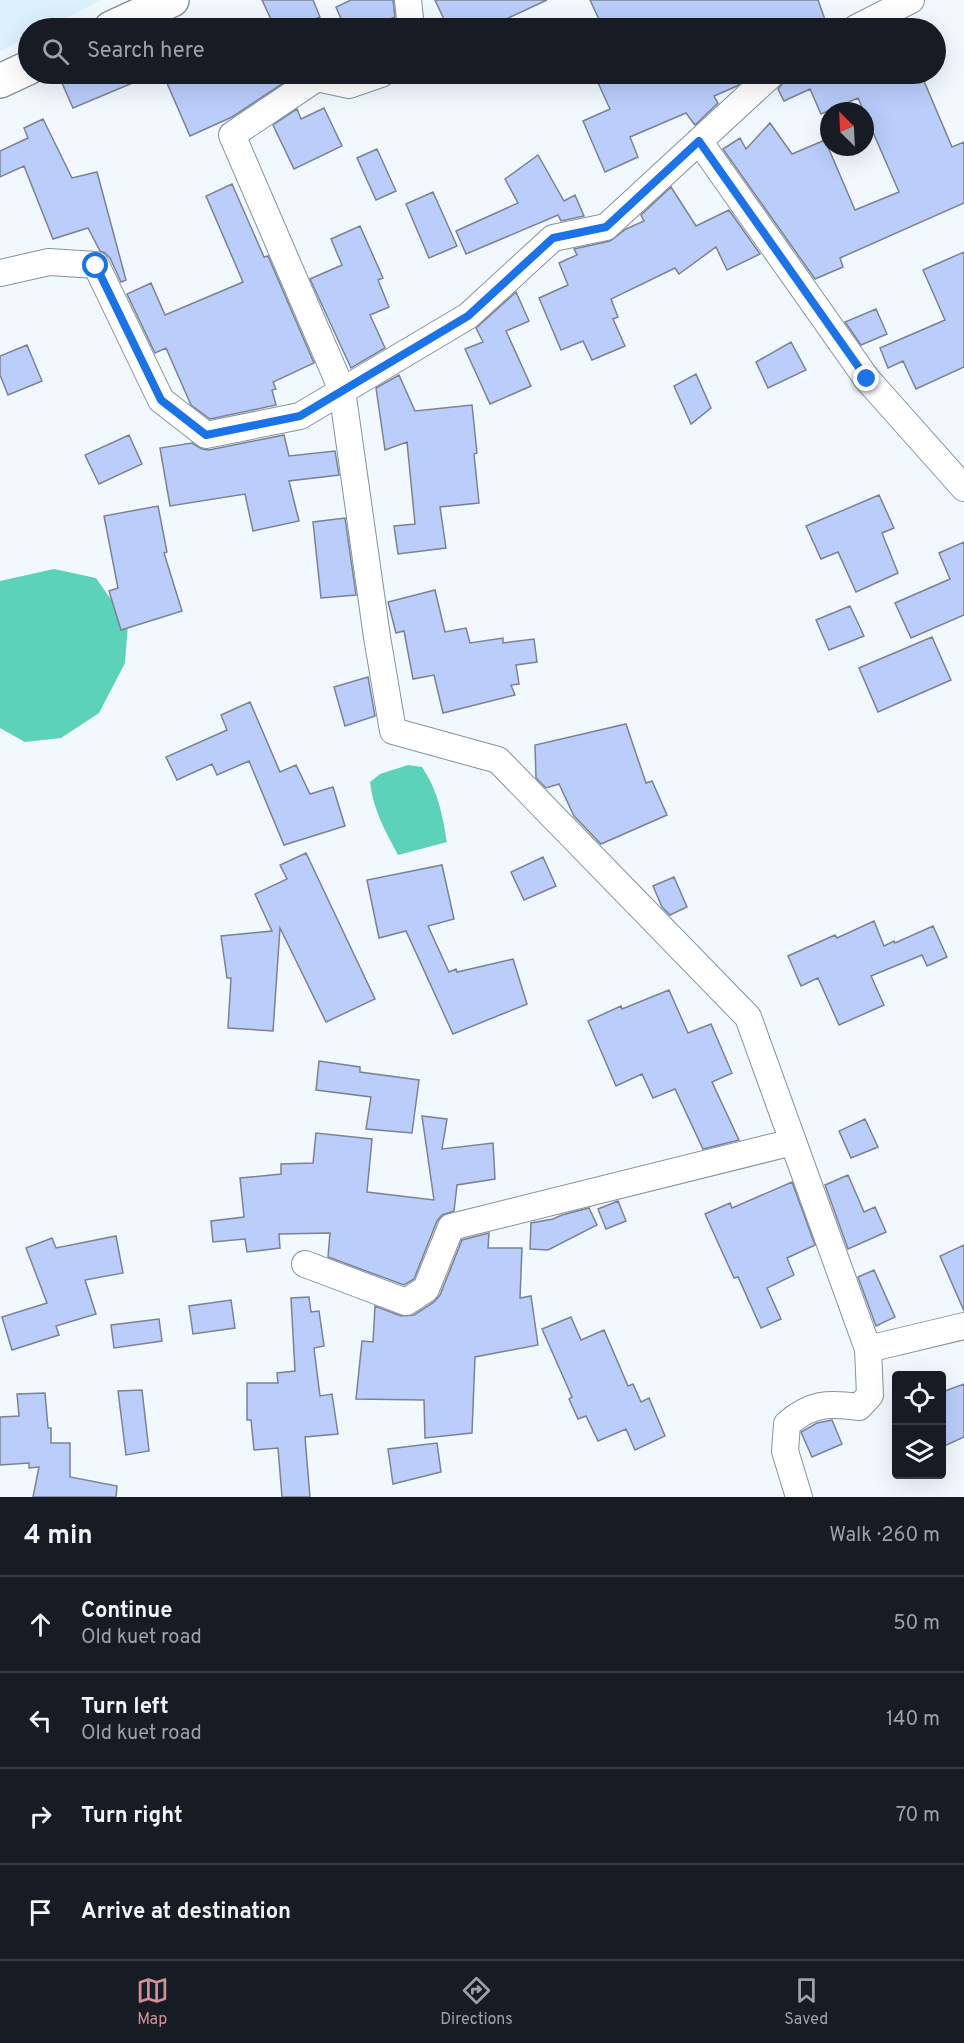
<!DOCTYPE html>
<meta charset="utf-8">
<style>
body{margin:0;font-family:Overpass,sans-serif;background:#242831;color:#f1f3f6}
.controls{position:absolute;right:18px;bottom:18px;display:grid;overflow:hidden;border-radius:6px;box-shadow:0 6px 24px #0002}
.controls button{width:54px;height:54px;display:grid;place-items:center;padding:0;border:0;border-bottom:2px solid #363941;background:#171b24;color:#f1f3f6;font:30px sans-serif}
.compass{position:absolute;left:820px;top:102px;width:54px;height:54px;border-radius:50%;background:#171b24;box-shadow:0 6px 24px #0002;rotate:336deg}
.stop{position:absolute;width:18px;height:18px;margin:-14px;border:4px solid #1a73e8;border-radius:50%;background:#fff}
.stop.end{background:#1a73e8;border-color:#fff;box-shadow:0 2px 6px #0008}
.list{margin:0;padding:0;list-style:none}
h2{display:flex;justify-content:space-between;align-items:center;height:78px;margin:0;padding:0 24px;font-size:26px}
h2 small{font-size:20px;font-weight:400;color:#9ea1a6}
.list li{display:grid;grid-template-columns:39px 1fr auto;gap:18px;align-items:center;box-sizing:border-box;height:96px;padding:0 24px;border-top:2px solid #363941}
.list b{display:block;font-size:22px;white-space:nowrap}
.list p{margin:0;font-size:20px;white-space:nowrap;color:#9ea1a6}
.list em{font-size:20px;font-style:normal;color:#9ea1a6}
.icon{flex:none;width:33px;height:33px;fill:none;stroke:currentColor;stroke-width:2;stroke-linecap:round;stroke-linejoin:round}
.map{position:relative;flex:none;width:964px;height:1497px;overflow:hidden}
.search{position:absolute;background:#171b24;box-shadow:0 6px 24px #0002;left:18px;right:18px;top:18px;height:66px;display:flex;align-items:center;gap:15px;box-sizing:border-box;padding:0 21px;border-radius:33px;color:#9ea1a6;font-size:22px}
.sheet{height:462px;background:#171b24}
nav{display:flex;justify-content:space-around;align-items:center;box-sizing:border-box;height:84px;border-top:2px solid #363941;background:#171b24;font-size:16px;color:#9ea1a6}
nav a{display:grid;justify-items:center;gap:3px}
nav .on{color:#d18f96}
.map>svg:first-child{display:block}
.built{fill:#dcf0fd}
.water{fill:#5dd2ba}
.building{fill:#bacdfb;stroke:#7c8292;stroke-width:1.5}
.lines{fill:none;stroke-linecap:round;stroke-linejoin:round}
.minor-casing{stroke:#83949e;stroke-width:28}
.secondary-casing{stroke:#83949e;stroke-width:36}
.minor{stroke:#fff;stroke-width:26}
.secondary{stroke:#fff;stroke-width:33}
.route{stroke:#1a73e8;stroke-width:8}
</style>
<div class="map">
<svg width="964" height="1497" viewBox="0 0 964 1497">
<rect width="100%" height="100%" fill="#f2f9fe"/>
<path class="built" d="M 0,0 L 102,0 L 45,28 L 28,28 L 28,37 L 0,51 Z"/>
<path class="water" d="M 54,569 L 96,578 L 128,624 L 125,663 L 99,713 L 61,738 L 25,742 L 0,728 L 0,581 Z
M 408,765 L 422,767 C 438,791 442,813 447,842 L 398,855 C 385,831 373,809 370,782 L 380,774 Z"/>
<path class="building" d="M 262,0 L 313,0 L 320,17 L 295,28 L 275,28 Z
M 351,0 L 393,0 L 395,17 L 368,28 L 345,28 L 336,7 Z
M 435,0 L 547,0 L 487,28 L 448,28 Z
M 590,0 L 818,0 L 828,28 L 603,28 Z
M 85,74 L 154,74 L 73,108 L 62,83 Z
M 163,74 L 281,74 L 285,82 L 232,117 L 190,136 Z
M 594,74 L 750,74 L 737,86 L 714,96 L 718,103 L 695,125 L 686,113 L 630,137 L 638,157 L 605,172 L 583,121 L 610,109 Z
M 787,74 L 921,74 L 952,147 L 964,142 L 964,203 L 840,258 L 843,267 L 815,279 L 723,149 L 740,138 L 746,149 L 770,123 L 792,154 L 825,140 L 855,210 L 899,192 L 858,98 L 821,114 L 810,89 L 784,101 L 778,89 L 786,79 Z
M 324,108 L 342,146 L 294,169 L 273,125 L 297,109 L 301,119 Z
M 43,119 L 72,178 L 97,172 L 126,280 L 121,282 L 110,258 L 105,253 L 100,251 L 88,228 L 53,239 L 24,166 L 0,177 L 0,151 L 28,138 L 24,128 Z
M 377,149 L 396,191 L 376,200 L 357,158 Z
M 538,155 L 564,201 L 575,195 L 584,216 L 561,221 L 558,215 L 466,254 L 456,231 L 518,203 L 505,179 Z
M 232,184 L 264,257 L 268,256 L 314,363 L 273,382 L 276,389 L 272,390 L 276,405 L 210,419 L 191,405 L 166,348 L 155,353 L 127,294 L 151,283 L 165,315 L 243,282 L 206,196 Z
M 671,187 L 696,226 L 729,210 L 760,254 L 727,270 L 716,247 L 679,274 L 675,268 L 611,299 L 618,317 L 613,319 L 625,346 L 592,360 L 583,341 L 561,350 L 539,298 L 568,285 L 559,263 L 577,255 L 574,249 L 610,241 L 626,229 L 644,221 L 641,215 Z
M 433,192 L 457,246 L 429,258 L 406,204 Z
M 360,226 L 383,278 L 378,280 L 389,307 L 370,315 L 385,348 L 351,368 L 310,279 L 342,265 L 331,239 Z
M 964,252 L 964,367 L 916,389 L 903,361 L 888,368 L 880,348 L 945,320 L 923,270 Z
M 516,292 L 529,321 L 506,331 L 531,386 L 490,404 L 465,349 L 483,342 L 476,328 Z
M 876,309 L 887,334 L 861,345 L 845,322 Z
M 791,342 L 806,370 L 768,388 L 756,362 Z
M 27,345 L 42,381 L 8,395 L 0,375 L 0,356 Z
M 696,374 L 711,408 L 691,424 L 674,386 Z
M 399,375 L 415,411 L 472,405 L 477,453 L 474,454 L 479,503 L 440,507 L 446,548 L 398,554 L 394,526 L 415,524 L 407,442 L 385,450 L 376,388 Z
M 129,435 L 142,464 L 99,484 L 85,455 Z
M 284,435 L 289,456 L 335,451 L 339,475 L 289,481 L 299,521 L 253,531 L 245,494 L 170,506 L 160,448 L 192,443 L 202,449 L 209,450 Z
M 879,495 L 894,528 L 882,533 L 898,573 L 856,592 L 838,552 L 821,559 L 806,526 Z
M 158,506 L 167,552 L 164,553 L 182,611 L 121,630 L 109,591 L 118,588 L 104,516 Z
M 345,518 L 356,595 L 321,598 L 313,522 Z
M 964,542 L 964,615 L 911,638 L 895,603 L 950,579 L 939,553 Z
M 435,590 L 445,632 L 466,628 L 470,643 L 503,638 L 503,643 L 534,639 L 537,662 L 516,665 L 519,684 L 511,685 L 515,695 L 443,713 L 434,675 L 413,679 L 404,631 L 396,633 L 388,602 Z
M 850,606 L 864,636 L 829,650 L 816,620 Z
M 932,637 L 951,680 L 878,712 L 859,668 Z
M 368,677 L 375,716 L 345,726 L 334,687 Z
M 250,702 L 280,772 L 296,765 L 310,794 L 333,787 L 345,826 L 284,845 L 249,761 L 217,775 L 212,764 L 177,780 L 166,757 L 227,730 L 221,715 Z
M 626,724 L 646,783 L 652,781 L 667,815 L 601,844 L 574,816 L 559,784 L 546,788 L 536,778 L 535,745 Z
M 306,853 L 375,999 L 326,1022 L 280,928 L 273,1031 L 228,1028 L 231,978 L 227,978 L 221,936 L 272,931 L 255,894 L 287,879 L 280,865 Z
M 543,857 L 556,886 L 524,900 L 511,872 Z
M 442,865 L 454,919 L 428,926 L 449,972 L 456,969 L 457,972 L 513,959 L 527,1004 L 453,1034 L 406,931 L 379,938 L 367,880 Z
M 674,877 L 687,907 L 670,915 L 662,907 L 653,886 Z
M 874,921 L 884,946 L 894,941 L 895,943 L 933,926 L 947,957 L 927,966 L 922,955 L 871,976 L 884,1005 L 839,1025 L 818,978 L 801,986 L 788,956 L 835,935 L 837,938 Z
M 669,990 L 688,1033 L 711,1024 L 732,1073 L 712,1082 L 739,1140 L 703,1149 L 675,1089 L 653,1098 L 642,1074 L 616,1086 L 588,1021 L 621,1006 L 622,1009 Z
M 319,1061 L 360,1067 L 360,1072 L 419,1080 L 412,1133 L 366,1129 L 371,1097 L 316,1090 Z
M 422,1116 L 447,1119 L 442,1149 L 493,1143 L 495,1179 L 457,1185 L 454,1211 L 442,1215 L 437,1221 L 414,1279 L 404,1285 L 328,1257 L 330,1233 L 279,1234 L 280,1248 L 247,1252 L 245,1239 L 213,1242 L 211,1221 L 244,1217 L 240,1178 L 281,1174 L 281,1164 L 313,1163 L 316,1133 L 372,1139 L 367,1192 L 434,1200 Z
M 865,1119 L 878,1147 L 851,1158 L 839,1131 Z
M 848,1175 L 864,1212 L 875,1207 L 886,1232 L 848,1249 L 825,1185 Z
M 792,1182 L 815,1245 L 787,1258 L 794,1275 L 767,1288 L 781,1319 L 761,1328 L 738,1277 L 734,1278 L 705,1214 L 730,1203 L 732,1208 Z
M 618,1201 L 626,1221 L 606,1229 L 598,1209 Z
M 589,1208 L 597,1225 L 548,1250 L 530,1249 L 531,1223 L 553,1219 L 562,1215 Z
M 489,1233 L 488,1248 L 522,1248 L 520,1298 L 531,1296 L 538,1345 L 475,1357 L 472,1433 L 425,1438 L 424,1400 L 356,1399 L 362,1341 L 373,1342 L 375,1306 L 401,1316 L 414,1315 L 434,1302 L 440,1295 L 462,1240 Z
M 116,1236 L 123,1273 L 85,1280 L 96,1314 L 56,1326 L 59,1335 L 12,1350 L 2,1317 L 47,1303 L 26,1248 L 52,1238 L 56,1248 Z
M 964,1245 L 964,1311 L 940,1256 Z
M 874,1270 L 895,1317 L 876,1326 L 858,1277 Z
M 309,1297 L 311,1312 L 319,1311 L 324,1346 L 314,1348 L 320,1396 L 332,1394 L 338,1434 L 305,1437 L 310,1497 L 282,1497 L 278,1448 L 254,1450 L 251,1420 L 247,1420 L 247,1383 L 278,1383 L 277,1373 L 295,1371 L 291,1298 Z
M 231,1300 L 235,1328 L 193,1334 L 189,1306 Z
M 571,1317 L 581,1340 L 604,1330 L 628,1386 L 633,1384 L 641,1402 L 649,1398 L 665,1436 L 635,1450 L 626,1429 L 598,1441 L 586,1416 L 578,1419 L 569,1399 L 572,1397 L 542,1329 Z
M 159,1319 L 162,1341 L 114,1348 L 111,1325 Z
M 964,1384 L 964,1437 L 942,1447 L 942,1392 Z
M 142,1390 L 149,1451 L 126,1455 L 118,1391 Z
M 45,1393 L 48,1428 L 51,1428 L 51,1443 L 70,1443 L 70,1477 L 117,1486 L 116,1497 L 33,1497 L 39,1467 L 29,1468 L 29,1463 L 0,1465 L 0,1417 L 19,1416 L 17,1394 Z
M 832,1420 L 842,1444 L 812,1457 L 801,1432 L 817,1423 Z
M 437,1443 L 441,1472 L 393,1484 L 388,1449 Z"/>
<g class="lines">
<g class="minor-casing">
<path id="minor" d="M 408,0 L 411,28
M 856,28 L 911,0
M 381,74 L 349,85 L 317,78 L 232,135 L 342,390 L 377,637 L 393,731 L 498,760 L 748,1017 L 868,1349 L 964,1326
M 699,141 L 867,379 L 964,488
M 0,273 L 49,262 L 96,265 L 161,400 L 206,435 L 300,416 L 468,316 L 553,238 L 606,227 L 772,74
M 305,1264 L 406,1302 L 426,1289 L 451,1227 L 793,1142
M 799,1497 L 785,1451 L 787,1424 C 811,1403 828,1403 859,1407 L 870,1395 L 868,1349"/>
</g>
<g class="secondary-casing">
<path id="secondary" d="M 111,28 L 172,0
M 0,81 L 28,68"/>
</g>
<use href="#minor" class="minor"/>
<use href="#secondary" class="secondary"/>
</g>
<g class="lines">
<path class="route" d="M 96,266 L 161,400 L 206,435 L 300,416 L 468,316 L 553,238 L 606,227 L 699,141 L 867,379"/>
</g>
</svg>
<div class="controls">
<button><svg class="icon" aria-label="locate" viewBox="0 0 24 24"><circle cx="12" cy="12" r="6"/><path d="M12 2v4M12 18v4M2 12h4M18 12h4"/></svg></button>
<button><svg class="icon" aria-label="layers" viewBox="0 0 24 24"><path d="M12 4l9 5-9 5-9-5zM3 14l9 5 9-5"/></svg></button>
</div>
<svg class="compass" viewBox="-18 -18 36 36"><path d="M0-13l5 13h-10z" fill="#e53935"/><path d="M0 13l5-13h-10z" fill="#9ea1a6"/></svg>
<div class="stop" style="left:96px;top:266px"></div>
<div class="stop end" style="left:867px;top:379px"></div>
<div class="search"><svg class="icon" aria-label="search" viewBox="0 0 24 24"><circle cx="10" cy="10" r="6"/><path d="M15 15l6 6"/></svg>Search here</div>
</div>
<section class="sheet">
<h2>4 min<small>Walk · 260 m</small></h2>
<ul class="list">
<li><svg class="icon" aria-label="ahead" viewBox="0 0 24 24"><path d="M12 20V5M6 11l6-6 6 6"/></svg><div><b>Continue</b><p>Old kuet road</p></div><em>50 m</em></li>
<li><svg class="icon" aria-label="left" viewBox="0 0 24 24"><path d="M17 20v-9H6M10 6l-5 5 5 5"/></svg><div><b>Turn left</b><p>Old kuet road</p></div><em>140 m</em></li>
<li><svg class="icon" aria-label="right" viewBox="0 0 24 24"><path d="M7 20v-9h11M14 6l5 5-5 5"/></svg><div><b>Turn right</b></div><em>70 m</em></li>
<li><svg class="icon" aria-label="arrive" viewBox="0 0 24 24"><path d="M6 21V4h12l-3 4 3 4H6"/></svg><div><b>Arrive at destination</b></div></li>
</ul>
</section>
<nav>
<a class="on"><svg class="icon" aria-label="map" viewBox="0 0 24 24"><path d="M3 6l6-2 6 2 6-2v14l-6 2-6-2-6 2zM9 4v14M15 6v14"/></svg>Map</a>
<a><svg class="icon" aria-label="directions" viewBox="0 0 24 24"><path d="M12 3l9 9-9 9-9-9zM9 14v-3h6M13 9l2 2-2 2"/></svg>Directions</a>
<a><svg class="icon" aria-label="saved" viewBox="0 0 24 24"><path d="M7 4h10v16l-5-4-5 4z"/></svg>Saved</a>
</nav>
